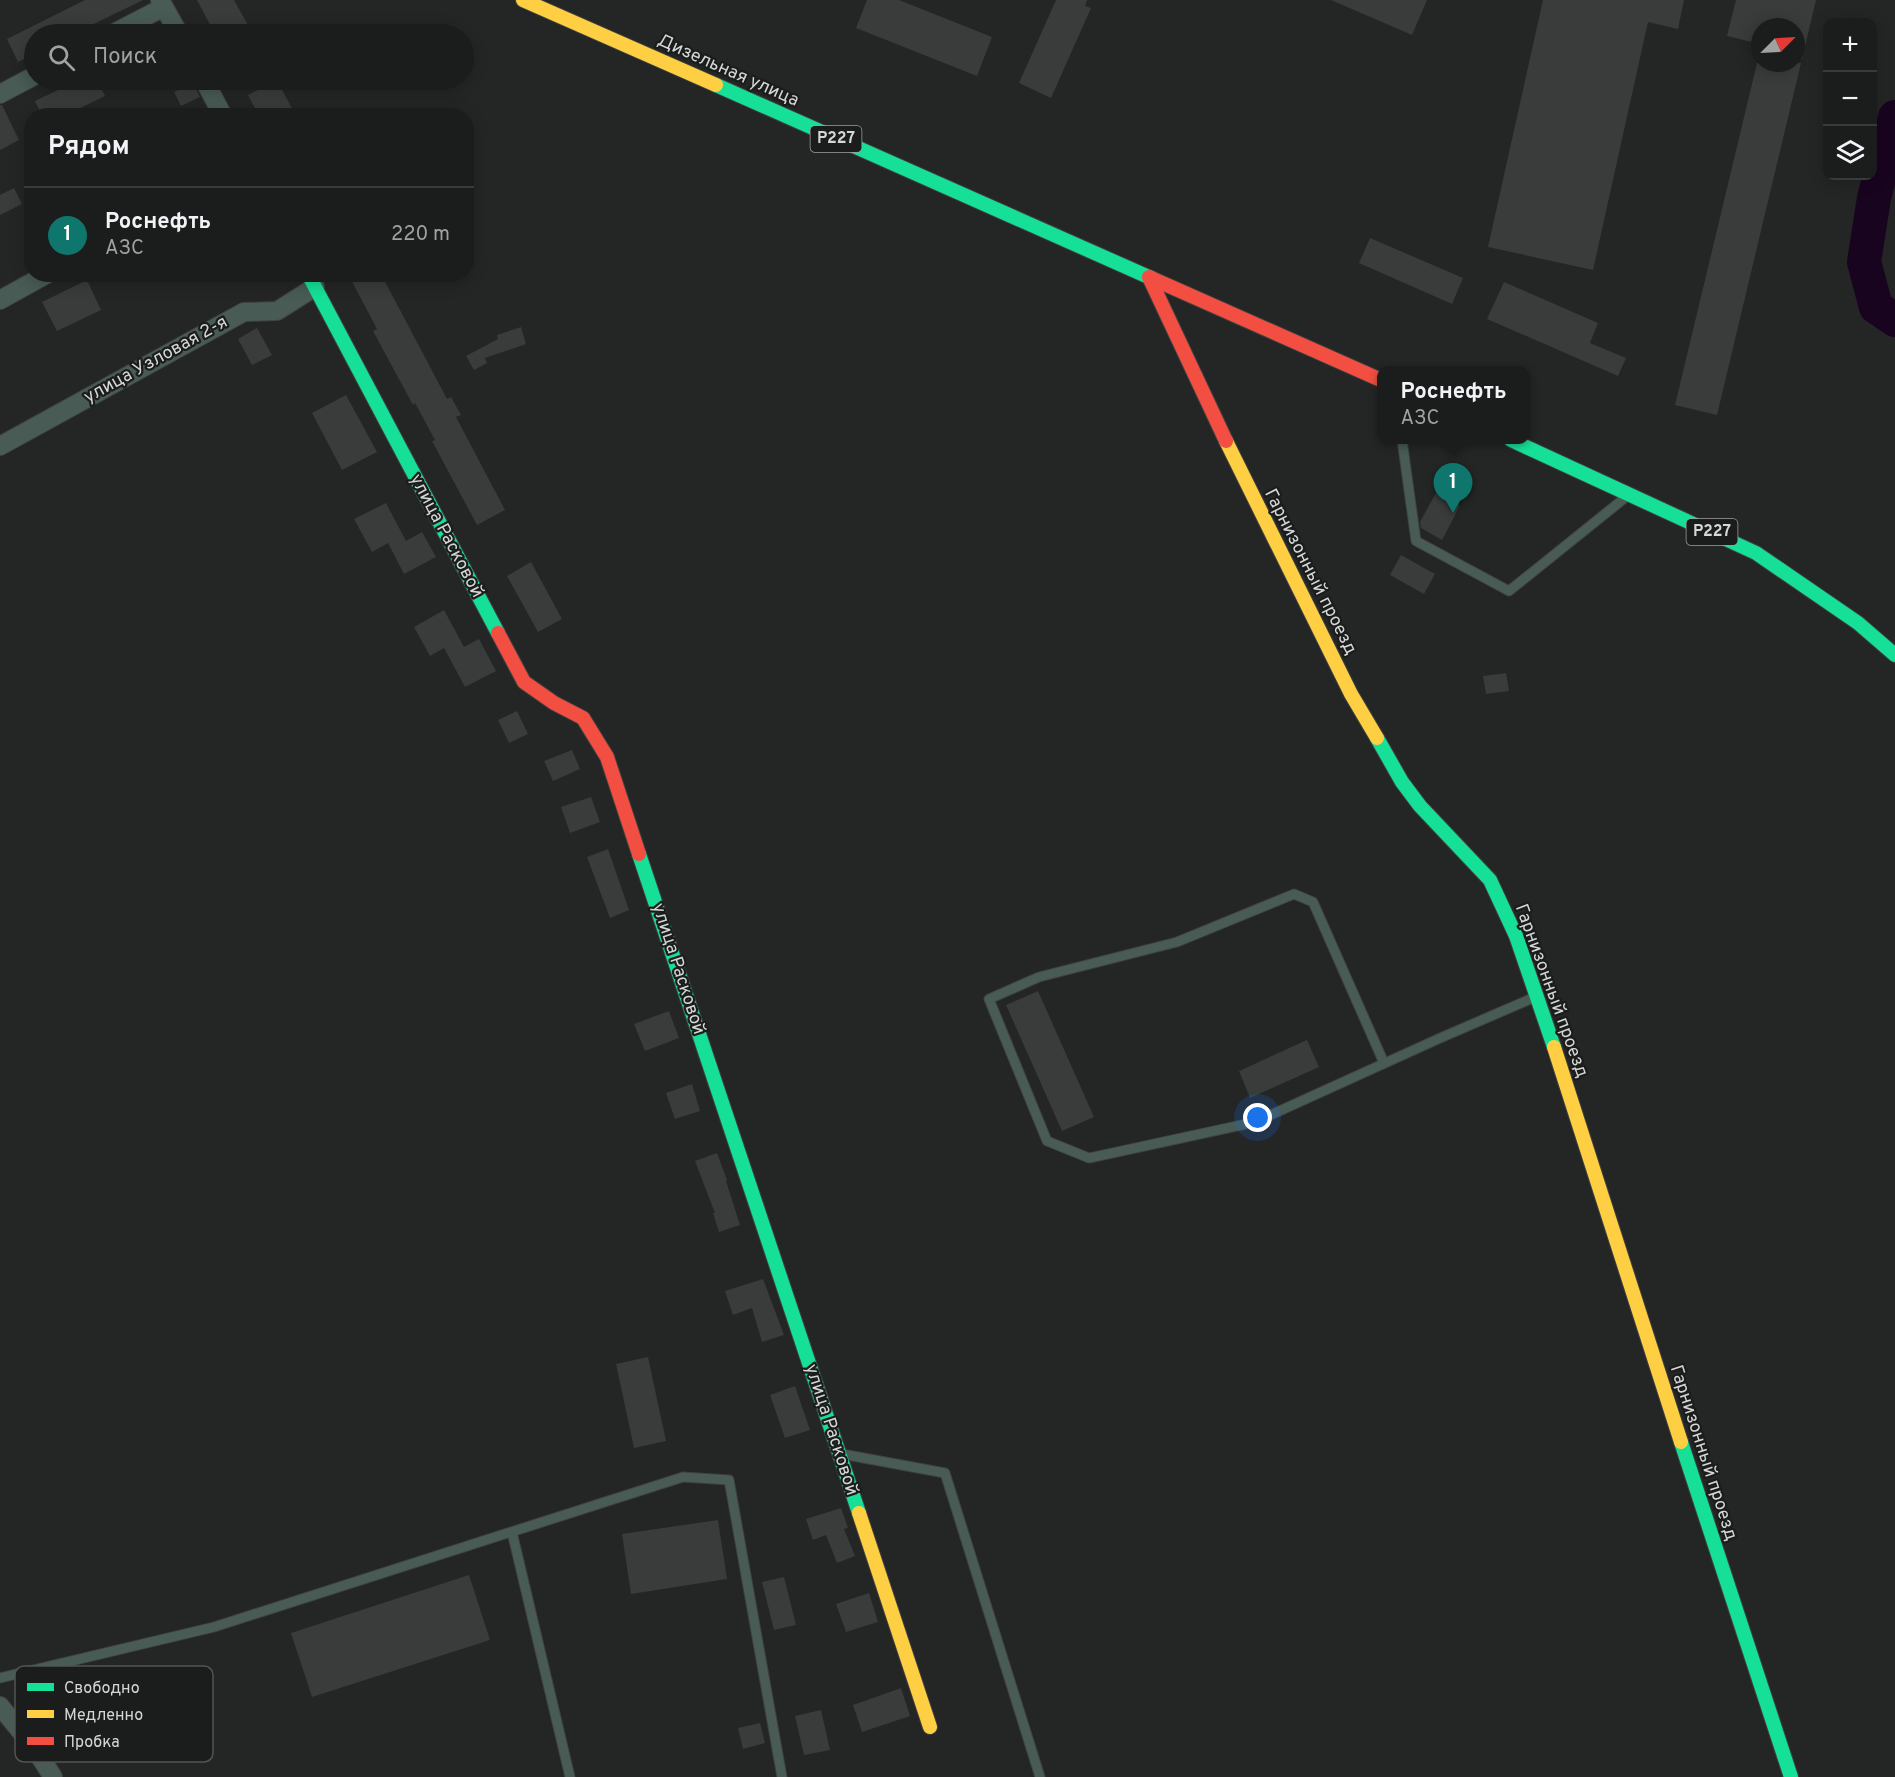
<!DOCTYPE html>
<html lang="ru">
<meta charset="utf-8">
<style>
body{margin:0;font-family:Overpass,sans-serif;background:#282929;color:#f1f3f6}
.controls{position:absolute;right:18px;top:18px;display:grid;overflow:hidden;border-radius:12px;box-shadow:0 3px 15px #0003}
.controls button{width:54px;height:54px;display:grid;place-items:center;padding:0;border:0;border-bottom:2px solid #393a3b;background:#1b1c1c;color:#f1f3f6;font:30px sans-serif}
.compass{position:absolute;left:1751px;top:18px;width:54px;height:54px;border-radius:50%;background:#1b1c1c;box-shadow:0 3px 15px #0003;rotate:66deg}
.you{position:absolute;left:1258px;top:1118px;width:21px;height:21px;margin:-15px;border:4px solid #fff;border-radius:50%;background:#1a73e8;box-shadow:0 0 0 9px #1a73e833}
.badge{display:grid;place-items:center;width:39px;height:39px;border-radius:50%;background:#0f766e;color:#fff;font-size:20px;font-weight:700}
.pin{position:absolute;translate:-50% -50px;filter:drop-shadow(0 2px 3px #0008)}
.pin::after{content:'';position:absolute;top:32px;width:21px;height:18px;background:inherit;clip-path:polygon(0 0,100% 0,50% 100%)}
.popup{position:absolute;left:1377px;top:366px;width:153px;height:78px;box-sizing:border-box;display:grid;place-content:center;border-radius:12px;background:#1b1c1c;filter:drop-shadow(0 2px 4px #0005);font-size:20px;white-space:nowrap;color:#a0a1a3}
.popup b{font-size:22px;color:#f1f3f6}
.popup::after{content:'';position:absolute;left:50%;top:100%;margin-left:-12px;border:12px solid transparent;border-top-color:#1b1c1c}
.list{margin:0;padding:0;list-style:none}
h2{display:flex;justify-content:space-between;align-items:center;height:78px;margin:0;padding:0 24px;font-size:26px}
h2 small{font-size:20px;font-weight:400;color:#a0a1a3}
.list li{display:grid;grid-template-columns:39px 1fr auto;gap:18px;align-items:center;box-sizing:border-box;height:96px;padding:0 24px;border-top:2px solid #393a3b}
.list b{display:block;font-size:22px;white-space:nowrap}
.list p{margin:0;font-size:20px;white-space:nowrap;color:#a0a1a3}
.list em{font-size:20px;font-style:normal;color:#a0a1a3}
.icon{flex:none;width:33px;height:33px;fill:none;stroke:currentColor;stroke-width:2;stroke-linecap:round;stroke-linejoin:round}
.map{position:relative;flex:none;width:1895px;height:1777px;overflow:hidden}
.search{position:absolute;background:#1b1c1c;box-shadow:0 3px 15px #0003;left:24px;top:24px;width:450px;height:66px;display:flex;align-items:center;gap:15px;box-sizing:border-box;padding:0 21px;border-radius:33px;color:#a0a1a3;font-size:22px}
.panel{position:absolute;background:#1b1c1c;box-shadow:0 3px 15px #0003;left:24px;top:108px;width:450px;height:174px;border-radius:24px}
.map>svg:first-child{display:block}
.lines{fill:none;stroke-linecap:round;stroke-linejoin:round}
.river{stroke:#190420;stroke-width:34}
.building{fill:#3a3b3b}
.lane-casing{stroke:#404141;stroke-width:11}
.street-casing{stroke:#404141;stroke-width:20}
.fast-casing{stroke:#404141;stroke-width:16}
.slow-casing{stroke:#404141;stroke-width:16}
.jam-casing{stroke:#404141;stroke-width:16}
.lane{stroke:#485b54;stroke-width:9}
.street{stroke:#485b54;stroke-width:18}
.fast{stroke:#16e098;stroke-width:14}
.slow{stroke:#ffcf43;stroke-width:14}
.jam{stroke:#f24e42;stroke-width:14}
.labels{text-anchor:middle;dominant-baseline:central;stroke-width:4.5;stroke-linejoin:round;paint-order:stroke}
.shield{fill:#1a1d1b;stroke:#9d9f9e;stroke-width:1.5}
.shield-label{font-size:16px;font-weight:bold;fill:#d5d7d6}
.street-label{font-size:18px;fill:#d5d7d6;stroke:#1a1d1b}
.key{fill:#1a1d1b;stroke:#525553;stroke-width:1.5}
.key-label{font-size:16px;fill:#d5d7d6}
</style>
<div class="map">
<svg width="1895" height="1777" viewBox="0 0 1895 1777">
<rect width="100%" height="100%" fill="#242525"/>
<g class="lines">
<path class="river" d="M 1895,117 L 1874,198 L 1864,262 L 1876,307 L 1895,320"/>
</g>
<path class="building" d="M 85,0 L 143,0 L 73,34 L 34,34 L 34,54 L 18,62 L 7,39 Z
M 197,0 L 234,0 L 253,34 L 215,34 Z
M 867,0 L 899,0 L 992,37 L 977,76 L 856,28 Z
M 1056,0 L 1087,0 L 1085,6 L 1091,8 L 1051,98 L 1019,83 Z
M 1331,0 L 1427,0 L 1412,35 Z
M 1543,0 L 1684,0 L 1678,29 L 1648,22 L 1593,270 L 1488,247 Z
M 1736,0 L 1816,0 L 1802,59 L 1796,58 L 1796,27 L 1760,27 L 1760,44 L 1727,36 Z
M 1757,63 L 1801,63 L 1717,415 L 1675,405 Z
M 79,80 L 97,80 L 105,96 L 64,116 L 42,116 L 35,101 Z
M 277,80 L 296,116 L 259,116 L 248,95 Z
M 193,83 L 200,97 L 181,106 L 174,92 Z
M 0,105 L 2,105 L 19,140 L 0,150 Z
M 14,188 L 22,204 L 0,215 L 0,195 Z
M 1370,238 L 1463,278 L 1452,304 L 1359,263 Z
M 348,274 L 381,274 L 447,399 L 451,397 L 461,415 L 456,417 L 505,510 L 477,525 L 432,441 L 435,440 L 415,403 L 413,405 L 373,331 L 377,329 Z
M 87,280 L 101,310 L 57,331 L 42,302 Z
M 1504,282 L 1598,323 L 1590,343 L 1626,358 L 1618,376 L 1487,319 Z
M 521,327 L 526,344 L 485,358 L 487,363 L 474,370 L 466,356 L 498,339 L 497,335 Z
M 257,328 L 272,355 L 252,365 L 238,339 Z
M 346,395 L 377,452 L 342,470 L 312,413 Z
M 1436,493 L 1460,506 L 1442,540 L 1421,528 L 1420,522 Z
M 386,503 L 406,541 L 422,532 L 436,557 L 404,574 L 388,543 L 372,552 L 354,519 Z
M 1401,555 L 1435,574 L 1424,594 L 1390,575 Z
M 531,562 L 562,619 L 538,632 L 507,576 Z
M 444,610 L 464,647 L 479,639 L 496,671 L 465,687 L 444,648 L 430,656 L 414,627 Z
M 1506,673 L 1509,691 L 1486,694 L 1483,676 Z
M 517,711 L 528,734 L 509,743 L 498,720 Z
M 572,750 L 580,769 L 553,781 L 544,761 Z
M 591,797 L 600,822 L 570,833 L 561,807 Z
M 608,849 L 629,910 L 610,918 L 587,857 Z
M 1038,991 L 1094,1117 L 1062,1131 L 1006,1005 Z
M 669,1011 L 679,1038 L 645,1051 L 634,1024 Z
M 1307,1040 L 1319,1067 L 1250,1098 L 1239,1071 Z
M 692,1084 L 700,1111 L 675,1119 L 666,1093 Z
M 717,1153 L 727,1180 L 726,1181 L 740,1225 L 719,1232 L 713,1213 L 715,1213 L 695,1161 Z
M 763,1279 L 784,1335 L 762,1342 L 752,1308 L 733,1315 L 725,1291 Z
M 648,1357 L 666,1441 L 634,1448 L 616,1364 Z
M 795,1386 L 810,1430 L 785,1438 L 770,1395 Z
M 841,1508 L 848,1528 L 844,1529 L 855,1556 L 837,1563 L 826,1535 L 813,1540 L 806,1519 Z
M 718,1520 L 727,1579 L 631,1594 L 622,1534 Z
M 469,1575 L 490,1640 L 312,1697 L 291,1633 Z
M 784,1577 L 796,1625 L 774,1630 L 762,1582 Z
M 869,1593 L 878,1622 L 846,1632 L 836,1604 Z
M 901,1688 L 910,1716 L 862,1732 L 853,1705 Z
M 821,1710 L 830,1750 L 804,1755 L 795,1716 Z
M 760,1723 L 765,1743 L 743,1749 L 738,1728 Z"/>
<g class="lines">
<g class="lane-casing">
<path id="lane" d="M 1402,440 L 1416,541 L 1509,591 L 1626,497
M 1384,1063 L 1313,902 L 1294,894 L 1177,942 L 1039,977 L 989,999 L 1047,1141 L 1089,1158 L 1255,1122 L 1438,1039 L 1535,997
M 842,1454 L 945,1473 L 1040,1777
M 512,1532 L 570,1777
M 0,1678 L 214,1627 L 683,1477 L 729,1480 L 782,1777"/>
</g>
<g class="street-casing">
<path id="street" d="M 160,0 L 179,34
M 112,34 L 164,7
M 204,80 L 223,116
M 0,94 L 34,76
M 0,300 L 47,274
M 0,446 L 244,312 L 277,311 L 315,287
M 0,1706 L 35,1749 L 53,1777"/>
</g>
<g class="fast-casing">
<path id="fast" d="M 716,85 L 1151,278
M 308,274 L 498,633
M 1511,440 L 1756,553 L 1858,623 L 1895,655
M 1377,738 L 1402,782 L 1420,806 L 1490,880 L 1516,936 L 1554,1047
M 639,854 L 859,1513
M 1681,1442 L 1791,1777"/>
</g>
<g class="slow-casing">
<path id="slow" d="M 523,0 L 716,85
M 1226,441 L 1351,694 L 1377,738
M 1554,1047 L 1681,1442
M 859,1513 L 930,1727"/>
</g>
<g class="jam-casing">
<path id="jam" d="M 1149,277 L 1226,441
M 1151,278 L 1381,380
M 498,633 L 524,682 L 554,703 L 583,718 L 607,757 L 639,854"/>
</g>
<use href="#lane" class="lane"/>
<use href="#street" class="street"/>
<use href="#fast" class="fast"/>
<use href="#slow" class="slow"/>
<use href="#jam" class="jam"/>
</g>
<g class="labels">
<g class="shield">
<rect x="810.5" y="126" width="51" height="26" rx="4.5"/>
<rect x="1686.5" y="519" width="51" height="26" rx="4.5"/>
</g>
<g class="shield-label">
<text x="836" y="139">Р227</text>
<text x="1712" y="532">Р227</text>
</g>
<g class="street-label">
<text transform="translate(728 71) rotate(24)">Дизельная улица</text>
<text transform="translate(156 360) rotate(-29)">улица Узловая 2-я</text>
<text transform="translate(446 536) rotate(62)">улица Расковой</text>
<text transform="translate(1310 572) rotate(63)">Гарнизонный проезд</text>
<text transform="translate(678 969) rotate(72)">улица Расковой</text>
<text transform="translate(1551 991) rotate(70)">Гарнизонный проезд</text>
<text transform="translate(831 1430) rotate(72)">улица Расковой</text>
<text transform="translate(1703 1453) rotate(72)">Гарнизонный проезд</text>
</g>
</g>
<rect x="15" y="1666" width="198" height="96" rx="9" class="key"/>
<rect x="27" y="1683" width="27" height="8" fill="#16e098"/>
<rect x="27" y="1710" width="27" height="8" fill="#ffcf43"/>
<rect x="27" y="1737" width="27" height="8" fill="#f24e42"/>
<g class="key-label">
<text x="64" y="1693">Свободно</text>
<text x="64" y="1720">Медленно</text>
<text x="64" y="1747">Пробка</text>
</g>
</svg>
<div class="controls">
<button>+</button>
<button>−</button>
<button><svg class="icon" aria-label="layers" viewBox="0 0 24 24"><path d="M12 4l9 5-9 5-9-5zM3 14l9 5 9-5"/></svg></button>
</div>
<svg class="compass" viewBox="-18 -18 36 36"><path d="M0-13l5 13h-10z" fill="#e53935"/><path d="M0 13l5-13h-10z" fill="#a0a1a3"/></svg>
<div class="you"></div>
<div class="pin badge" style="left:1453px;top:513px">1</div>
<div class="popup"><b>Роснефть</b>АЗС</div>
<div class="search"><svg class="icon" aria-label="search" viewBox="0 0 24 24"><circle cx="10" cy="10" r="6"/><path d="M15 15l6 6"/></svg>Поиск</div>
<section class="panel">
<h2>Рядом<small></small></h2>
<ul class="list">
<li><span class="badge">1</span><div><b>Роснефть</b><p>АЗС</p></div><em>220 m</em></li>
</ul>
</section>
</div>
